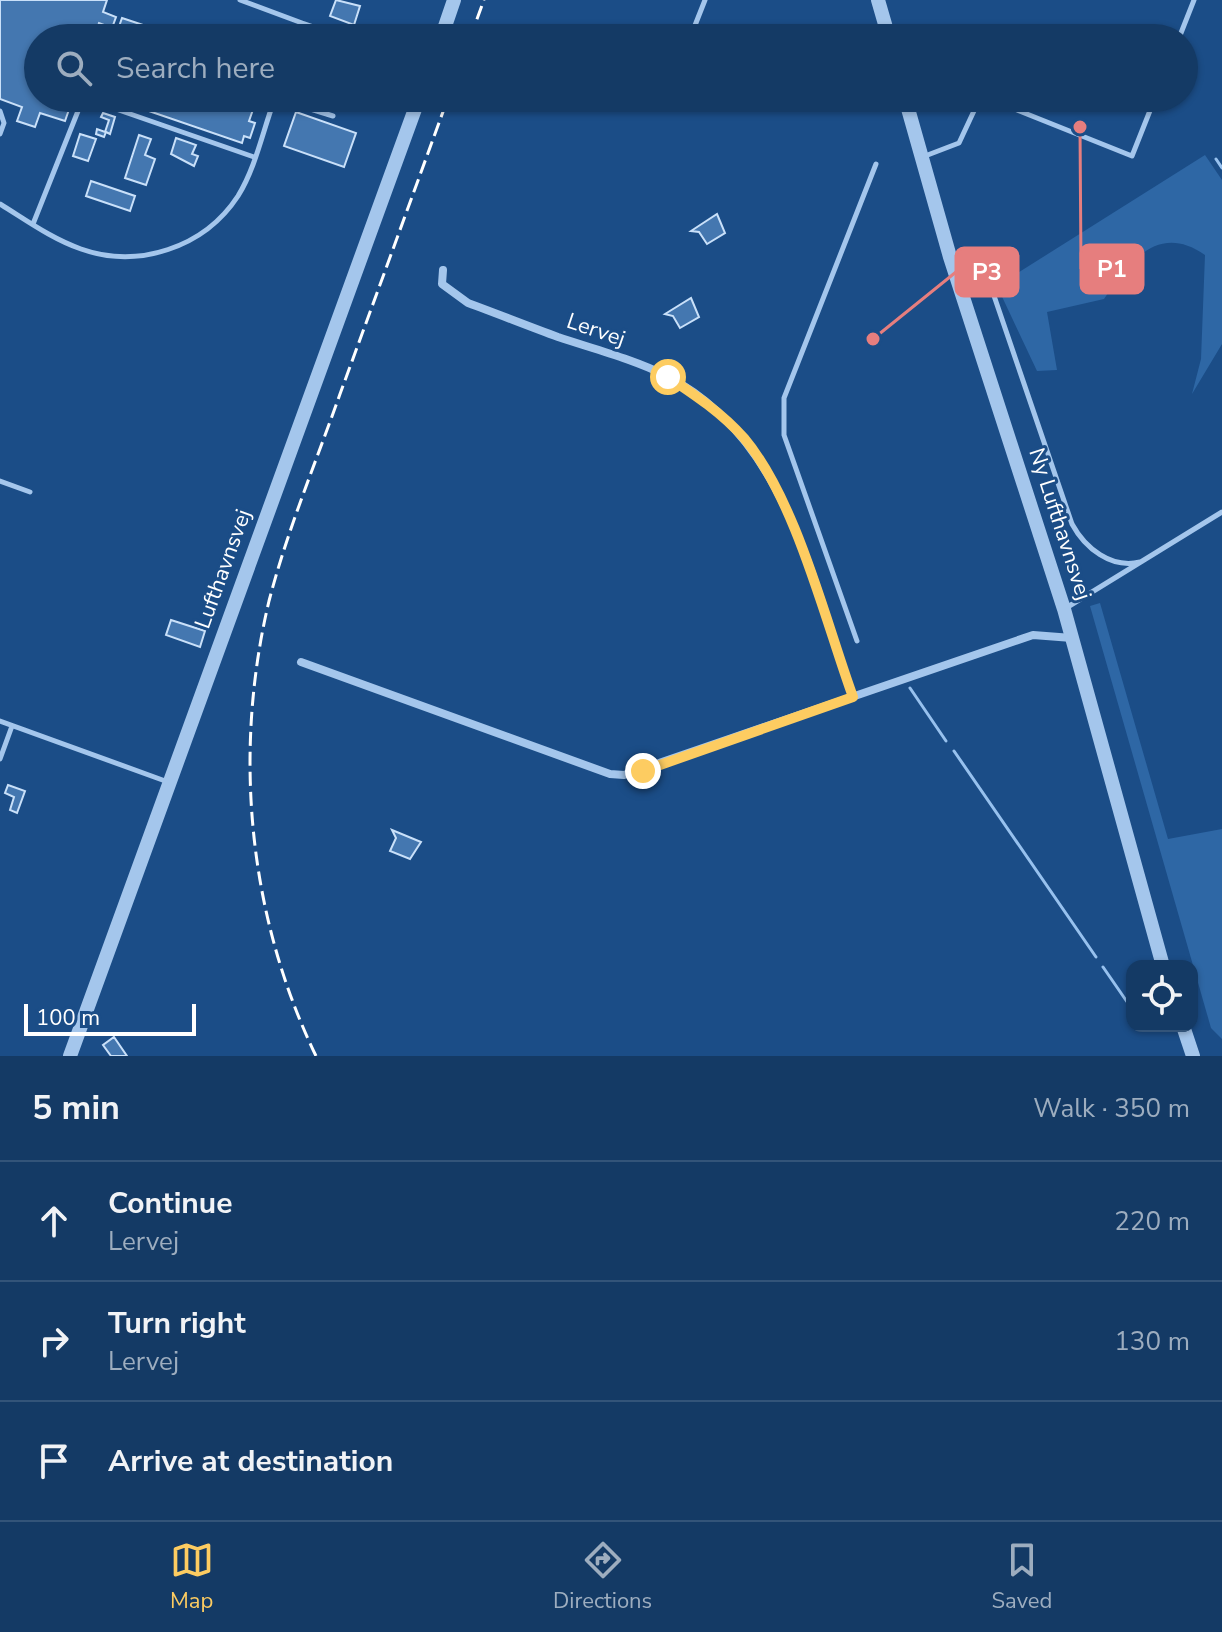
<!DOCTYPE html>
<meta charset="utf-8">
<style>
body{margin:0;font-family:"Nunito Sans",sans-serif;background:#21456e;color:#f1f3f6}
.controls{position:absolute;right:24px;bottom:24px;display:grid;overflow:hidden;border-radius:16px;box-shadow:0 2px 6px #0004}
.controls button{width:72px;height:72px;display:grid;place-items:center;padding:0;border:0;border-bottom:2px solid #335479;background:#143a65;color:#f1f3f6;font:40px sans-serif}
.scale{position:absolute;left:24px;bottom:20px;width:172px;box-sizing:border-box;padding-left:8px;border:4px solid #fff;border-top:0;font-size:22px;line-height:28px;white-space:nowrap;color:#fff;-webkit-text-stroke:6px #1b4d87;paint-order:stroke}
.stop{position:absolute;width:24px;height:24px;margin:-18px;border:6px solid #fdcc61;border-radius:50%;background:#fff}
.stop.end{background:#fdcc61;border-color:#fff;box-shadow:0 2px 8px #0008}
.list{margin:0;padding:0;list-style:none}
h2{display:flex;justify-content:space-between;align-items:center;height:104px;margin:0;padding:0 32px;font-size:34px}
h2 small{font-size:26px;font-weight:400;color:#9dadbf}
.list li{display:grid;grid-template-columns:52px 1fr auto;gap:24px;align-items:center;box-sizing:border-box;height:120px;padding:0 32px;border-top:2px solid #335479}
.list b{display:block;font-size:30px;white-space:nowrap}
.list p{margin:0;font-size:26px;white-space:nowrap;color:#9dadbf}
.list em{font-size:26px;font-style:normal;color:#9dadbf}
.icon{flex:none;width:44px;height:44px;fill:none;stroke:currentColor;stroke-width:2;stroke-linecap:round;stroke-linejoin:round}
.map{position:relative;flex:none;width:1222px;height:1056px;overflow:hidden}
.search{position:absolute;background:#143a65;box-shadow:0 2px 6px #0004;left:24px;right:24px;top:24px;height:88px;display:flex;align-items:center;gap:20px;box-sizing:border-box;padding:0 28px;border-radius:44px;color:#9dadbf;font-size:30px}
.sheet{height:464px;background:#143a65}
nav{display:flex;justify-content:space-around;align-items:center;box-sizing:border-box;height:112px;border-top:2px solid #335479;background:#143a65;font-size:22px;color:#9dadbf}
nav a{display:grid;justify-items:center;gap:4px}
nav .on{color:#fdcc61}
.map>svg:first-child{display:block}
.green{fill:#2e67a5}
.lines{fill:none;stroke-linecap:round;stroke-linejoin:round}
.stream{stroke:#97c1ee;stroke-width:3}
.building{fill:#4477b0;stroke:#c9e0f9;stroke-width:2}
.service{stroke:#a4c6ec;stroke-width:5}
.minor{stroke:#a4c6ec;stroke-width:8}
.tertiary{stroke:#a4c6ec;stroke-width:14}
.rail{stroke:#fff;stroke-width:3;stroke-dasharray:14 6;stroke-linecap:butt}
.route{stroke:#fdcc61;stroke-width:10}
.labels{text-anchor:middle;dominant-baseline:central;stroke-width:6;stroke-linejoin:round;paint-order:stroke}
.street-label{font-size:22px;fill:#fff;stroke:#1b4d87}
.leader{fill:none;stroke:#e67e7e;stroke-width:3}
.callout-dot{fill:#e67e7e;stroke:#1b4d87;stroke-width:3}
.callout{fill:#e67e7e;stroke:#e67e7e;stroke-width:3}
.callout-label{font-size:24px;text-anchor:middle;font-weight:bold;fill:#fff}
</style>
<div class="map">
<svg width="1222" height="1056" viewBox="0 0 1222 1056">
<rect width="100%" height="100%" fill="#1b4d87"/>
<path class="green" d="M 1205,155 L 1222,180 L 1222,344 L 1192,394 L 1201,359 L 1205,255 C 1158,222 1129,262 1104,299 L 1047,312 L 1057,370 L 1037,371 L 997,286 Z
M 1100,603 L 1168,839 L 1222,829 L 1222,1039 L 1211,1028 L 1090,606 Z"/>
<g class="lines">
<path class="stream" d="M 1216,159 L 1222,168
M 910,688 L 946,741
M 954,751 L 1096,957
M 1103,967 L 1132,1009"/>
</g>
<path class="building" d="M 0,0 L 107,0 L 103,12 L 116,17 L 112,28 L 99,23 L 94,38 L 38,38 L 38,98 L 73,98 L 65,121 L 40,113 L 35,127 L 17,121 L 22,107 L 0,99 Z
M 336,0 L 360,6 L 354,25 L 330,16 Z
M 122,18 L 182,38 L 115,38 Z
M 111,98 L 257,98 L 249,121 L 255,123 L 250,138 L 244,136 L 242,143 Z
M 296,112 L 356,133 L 344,167 L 284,146 Z
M 103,113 L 115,117 L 110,134 L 106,132 L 104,137 L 96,134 L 97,129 L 105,132 L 109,120 L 101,117 Z
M 80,134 L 96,139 L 88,161 L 73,156 Z
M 139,135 L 151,139 L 145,155 L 155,159 L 146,185 L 125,178 Z
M 176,138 L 196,145 L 192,154 L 198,156 L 194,166 L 171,154 Z
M 91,181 L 135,196 L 130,211 L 86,196 Z
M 717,214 L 725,233 L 707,244 L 699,232 L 691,231 Z
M 691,298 L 699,317 L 680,328 L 673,316 L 665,314 Z
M 171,620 L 205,631 L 200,647 L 166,635 Z
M 8,785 L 25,791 L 17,813 L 10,810 L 14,797 L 5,793 Z
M 392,830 L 421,842 L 410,859 L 390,851 L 396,838 Z
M 114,1037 L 127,1056 L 111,1056 L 103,1045 Z"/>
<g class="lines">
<path class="service" d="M 240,0 L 302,23
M 297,38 L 302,23 L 346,38
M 690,38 L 705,0
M 1179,38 L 1194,0
M 275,98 L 333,116
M 639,98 L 664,106 L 667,98
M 987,98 L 1132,156 L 1155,98
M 0,111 L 4,123 L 0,134
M 925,156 L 959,143 L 980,98
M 0,204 C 26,220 52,239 81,249 C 138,269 204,248 238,196 C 256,167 263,130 275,98
M 33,224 L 82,101 L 90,100 L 254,157
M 991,287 L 1072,524 C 1085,548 1111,569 1140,562
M 0,481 L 30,492
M 1066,608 L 1222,512
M 857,641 L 784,435 L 784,398 L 876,164
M 0,721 L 168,782
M 0,759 L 12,726"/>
<path class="minor" d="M 443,270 L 442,284 L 468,303 C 498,314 528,326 558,337 C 594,349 633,359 667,376 C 786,437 812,582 853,697
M 301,662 L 610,774 L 624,775 L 1033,635 L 1072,638"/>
<path class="tertiary" d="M 878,0 L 889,38
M 441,38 L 454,0
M 905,98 L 950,257 L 1064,609 L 1163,966
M 1183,1026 L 1193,1056
M 70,1056 L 419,98"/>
<path class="rail" d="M 470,38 L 484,0
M 316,1056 C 248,915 233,752 269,601 C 287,531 316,462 340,394 C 376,296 412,197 448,98"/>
</g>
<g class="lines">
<path class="route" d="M 643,771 L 853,697 C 825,620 796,500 744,438 C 722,413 695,395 668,377"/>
</g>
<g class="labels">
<g class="street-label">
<text transform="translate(596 330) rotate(19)">Lervej</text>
<text transform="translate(1060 524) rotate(72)">Ny Lufthavnsvej</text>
<text transform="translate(223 569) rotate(-70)">Lufthavnsvej</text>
</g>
</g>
<path class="leader" d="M1080 127L1081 269M873 339L956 272"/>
<g class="callout-dot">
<circle cx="1080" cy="127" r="8"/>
<circle cx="873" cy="339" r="8"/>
</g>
<g class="callout">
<rect x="1081" y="245" width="62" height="48" rx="8"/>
<rect x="956" y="248" width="62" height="48" rx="8"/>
</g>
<g class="callout-label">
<text x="1112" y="277">P1</text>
<text x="987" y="280">P3</text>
</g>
</svg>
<div class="controls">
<button><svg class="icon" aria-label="locate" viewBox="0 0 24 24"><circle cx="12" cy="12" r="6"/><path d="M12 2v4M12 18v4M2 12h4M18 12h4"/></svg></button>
</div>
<div class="scale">100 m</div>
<div class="stop" style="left:668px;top:377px"></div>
<div class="stop end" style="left:643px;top:771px"></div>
<div class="search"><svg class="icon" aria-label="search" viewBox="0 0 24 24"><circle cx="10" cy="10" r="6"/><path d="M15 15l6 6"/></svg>Search here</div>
</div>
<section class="sheet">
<h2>5 min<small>Walk · 350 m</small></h2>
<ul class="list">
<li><svg class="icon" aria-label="ahead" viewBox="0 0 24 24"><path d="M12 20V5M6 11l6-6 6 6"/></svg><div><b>Continue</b><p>Lervej</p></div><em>220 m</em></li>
<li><svg class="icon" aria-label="right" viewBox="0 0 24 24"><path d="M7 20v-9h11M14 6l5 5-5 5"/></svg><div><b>Turn right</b><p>Lervej</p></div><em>130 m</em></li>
<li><svg class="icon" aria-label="arrive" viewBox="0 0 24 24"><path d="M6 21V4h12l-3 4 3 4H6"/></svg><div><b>Arrive at destination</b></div></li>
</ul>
</section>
<nav>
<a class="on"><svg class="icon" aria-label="map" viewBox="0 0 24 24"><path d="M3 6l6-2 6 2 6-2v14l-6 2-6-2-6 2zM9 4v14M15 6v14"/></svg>Map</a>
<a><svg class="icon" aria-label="directions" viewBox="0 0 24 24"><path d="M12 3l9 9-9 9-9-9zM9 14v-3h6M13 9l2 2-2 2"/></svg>Directions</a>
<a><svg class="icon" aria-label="saved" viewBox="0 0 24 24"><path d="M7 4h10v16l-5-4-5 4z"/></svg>Saved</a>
</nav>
